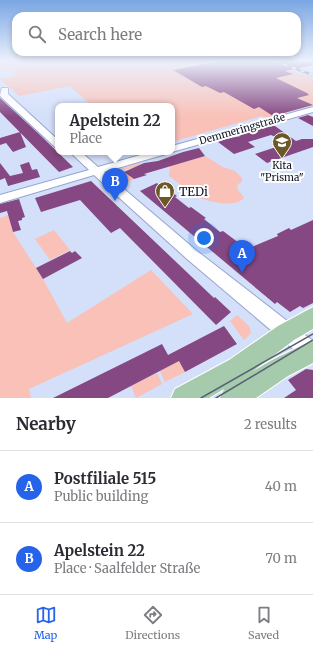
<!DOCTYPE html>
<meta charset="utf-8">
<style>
body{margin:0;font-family:Merriweather,serif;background:#f7f7f7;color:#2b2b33}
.you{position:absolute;left:204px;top:238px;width:14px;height:14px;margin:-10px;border:3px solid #fff;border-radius:50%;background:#1a73e8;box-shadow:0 0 0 6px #1a73e833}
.badge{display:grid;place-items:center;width:26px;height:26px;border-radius:50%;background:#2563eb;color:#fff;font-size:13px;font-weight:700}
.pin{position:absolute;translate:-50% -33px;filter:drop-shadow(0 1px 2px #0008)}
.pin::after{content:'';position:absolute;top:21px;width:14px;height:12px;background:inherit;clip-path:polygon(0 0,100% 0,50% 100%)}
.popup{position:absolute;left:55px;top:103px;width:120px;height:52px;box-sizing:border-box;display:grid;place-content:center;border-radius:8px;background:#fff;filter:drop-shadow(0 1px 3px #0005);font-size:13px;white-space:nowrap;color:#7c7c81}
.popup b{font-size:15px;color:#2b2b33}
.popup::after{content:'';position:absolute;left:50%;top:100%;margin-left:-8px;border:8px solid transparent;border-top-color:#fff}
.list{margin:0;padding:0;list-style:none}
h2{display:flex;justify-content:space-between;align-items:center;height:52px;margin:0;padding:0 16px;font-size:17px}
h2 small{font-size:13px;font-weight:400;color:#7c7c81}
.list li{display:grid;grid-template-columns:26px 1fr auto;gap:12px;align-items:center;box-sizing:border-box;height:72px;padding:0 16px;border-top:1px solid #e1e1e2}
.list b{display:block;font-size:15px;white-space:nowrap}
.list p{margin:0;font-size:13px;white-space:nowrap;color:#7c7c81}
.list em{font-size:13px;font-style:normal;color:#7c7c81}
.icon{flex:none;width:22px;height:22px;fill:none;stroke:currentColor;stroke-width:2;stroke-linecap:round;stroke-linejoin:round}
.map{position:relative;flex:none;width:313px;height:398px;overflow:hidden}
.search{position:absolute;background:#fff;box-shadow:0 2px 6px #0003;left:12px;right:12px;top:12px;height:44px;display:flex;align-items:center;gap:10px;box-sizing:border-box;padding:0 14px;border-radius:12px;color:#7c7c81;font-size:15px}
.sheet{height:196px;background:#fff}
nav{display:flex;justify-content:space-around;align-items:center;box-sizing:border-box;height:56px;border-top:1px solid #e1e1e2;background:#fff;font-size:11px;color:#7c7c81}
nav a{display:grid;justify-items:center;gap:2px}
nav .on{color:#2563eb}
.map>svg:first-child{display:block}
.green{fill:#f9c1b8}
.building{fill:#854882}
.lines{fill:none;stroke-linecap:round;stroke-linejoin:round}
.minor-casing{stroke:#95a5d0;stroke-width:2}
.major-casing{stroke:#fff;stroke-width:2}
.minor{fill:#fff;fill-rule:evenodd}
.major{fill:#a6cbac;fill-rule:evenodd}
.tram{stroke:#585f73;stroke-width:1.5}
.rail-casing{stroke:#585f73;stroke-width:2.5}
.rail{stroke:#fff;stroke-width:1.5;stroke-dasharray:4.5;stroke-linecap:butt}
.labels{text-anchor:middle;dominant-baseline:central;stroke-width:4;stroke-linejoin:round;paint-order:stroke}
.far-street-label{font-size:10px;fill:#101525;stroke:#fff}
.far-poi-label{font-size:10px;fill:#101525;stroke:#fff}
.poi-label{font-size:12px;fill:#101525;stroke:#fff;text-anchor:start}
</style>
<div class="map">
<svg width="313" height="398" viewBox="0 0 313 398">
<rect width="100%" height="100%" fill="#d4dffa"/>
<path class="green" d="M 0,61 L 268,61 L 313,78 L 313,105 L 267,118 L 262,116 L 172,142 L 172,106 L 92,106 L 70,86 L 19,96 L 0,79 L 16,76 L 12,70 L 0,72 Z
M 205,156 L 223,167 L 235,171 L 242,178 L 242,182 L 238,184 L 237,188 L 244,198 C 235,208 211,202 200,198 C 189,193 179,183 169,176 L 170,166 Z
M 139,163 L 141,164 L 133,168 L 122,170 L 134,179 L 123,185 L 112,176 L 112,173 L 116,170 Z
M 8,215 L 13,232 L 43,279 L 67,323 L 151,270 L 193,314 L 29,389 L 31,398 L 0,398 L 0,218 Z
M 54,230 L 70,250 L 50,260 L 35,239 Z
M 237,315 L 249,326 L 251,333 L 244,340 L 230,321 Z
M 179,360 L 185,372 L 165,382 L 160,371 Z
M 157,373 L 162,384 L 136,398 L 131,386 Z"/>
<path class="building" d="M 220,61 L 313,61 L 313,65 L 285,71 L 293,74 L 276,78 L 307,93 L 309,95 L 297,98 L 313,105 L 273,116 L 259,107 L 254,109 L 224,92 L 220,93 L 206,86 L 202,87 L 173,70 Z
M 0,98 L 39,134 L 73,167 L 59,172 L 0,112 Z
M 308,115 L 313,117 L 313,126 L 298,118 Z
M 268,126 L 275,126 L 296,141 L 302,139 L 313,139 L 313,147 L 267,163 L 255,154 L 288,143 L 271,135 L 248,142 L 255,147 L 234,154 L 218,142 L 225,139 L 241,136 L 239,135 Z
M 20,132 L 26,147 L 13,152 L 6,143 L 0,145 L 0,138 Z
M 199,148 L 205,156 L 144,174 L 147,175 L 134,179 L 124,172 L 144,163 L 158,161 L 183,152 Z
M 29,162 L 32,170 L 37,169 L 40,177 L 8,186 L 5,178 L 0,180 L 0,163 L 10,176 L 23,173 L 20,165 Z
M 91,181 L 214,298 L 215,297 L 231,312 L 216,325 L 120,228 L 111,233 L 80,200 L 41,212 L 35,198 Z
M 157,183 L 162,188 L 165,187 L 177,196 L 175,197 L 189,208 L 191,207 L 206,218 L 204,219 L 220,232 L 223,231 L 247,249 L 278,236 L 277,234 L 289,228 L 291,230 L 313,220 L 313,303 L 303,308 L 300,306 L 290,312 L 277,302 L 275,304 L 140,191 Z
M 19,199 L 25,217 L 22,218 L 22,220 L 18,221 L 21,230 L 13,232 L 7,211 L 0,213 L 0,204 Z
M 70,251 L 72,253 L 75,251 L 82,258 L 43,279 L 36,268 Z
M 224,326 L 237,344 L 185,372 L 179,361 L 108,398 L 53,398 L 162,344 L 168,355 Z
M 306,369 L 313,370 L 313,398 L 284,398 L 296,390 L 288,380 Z"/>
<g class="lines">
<g class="minor-casing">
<path id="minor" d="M 2,88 L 8,88 L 8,94 L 58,140 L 58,148 L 55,147 L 1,97 L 0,95 Z
M 313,107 L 313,112 L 172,152 L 172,146 Z
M 70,152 L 81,152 L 98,167 L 151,152 L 167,152 L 166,154 L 104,172 L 197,251 L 313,341 L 313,362 L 306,360 L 187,259 L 94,175 L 0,203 L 0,195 L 89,170 Z"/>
</g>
<g class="major-casing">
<path id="major" d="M 313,307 L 313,329 L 294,340 L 253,371 L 272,360 L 313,340 L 313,363 L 288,376 L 256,398 L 220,398 L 224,389 L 209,398 L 171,398 L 175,389 L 229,360 L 278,326 Z"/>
</g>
<use href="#minor" class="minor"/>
<use href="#major" class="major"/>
<path class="tram" d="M 201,398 L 313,334
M 216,398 L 313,340"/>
<g class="rail-casing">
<path id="rail" d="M 275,61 L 313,75"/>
</g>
<use href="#rail" class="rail"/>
</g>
<linearGradient id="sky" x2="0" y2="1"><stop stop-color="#7aa6e3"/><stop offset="0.52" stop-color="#ecf1fd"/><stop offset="1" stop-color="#ecf1fd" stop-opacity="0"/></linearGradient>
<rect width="313" height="117" fill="url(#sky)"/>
<defs>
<g id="school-pin" transform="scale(1)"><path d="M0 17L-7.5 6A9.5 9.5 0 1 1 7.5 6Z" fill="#6b5826" stroke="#fff"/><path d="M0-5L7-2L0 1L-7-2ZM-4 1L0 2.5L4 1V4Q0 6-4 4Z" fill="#fff"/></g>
<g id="shop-pin" transform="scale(1)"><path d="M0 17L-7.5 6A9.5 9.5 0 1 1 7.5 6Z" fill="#6b5826" stroke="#fff"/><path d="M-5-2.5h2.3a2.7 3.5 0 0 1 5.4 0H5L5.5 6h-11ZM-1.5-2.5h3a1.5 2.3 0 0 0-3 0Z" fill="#fff"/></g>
</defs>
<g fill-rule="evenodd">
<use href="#school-pin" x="282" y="142"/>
<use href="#shop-pin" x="165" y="191"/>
</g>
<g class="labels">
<g class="far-street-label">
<text transform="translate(242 129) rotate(-16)">Demmeringstraße</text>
</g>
<g class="far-poi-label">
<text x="282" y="165">Kita<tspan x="282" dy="12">"Prisma"</tspan></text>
</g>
<g class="poi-label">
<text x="179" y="191">TEDi</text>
</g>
</g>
</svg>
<div class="you"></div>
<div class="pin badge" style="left:242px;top:273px">A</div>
<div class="pin badge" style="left:115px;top:201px">B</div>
<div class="popup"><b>Apelstein 22</b>Place</div>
<div class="search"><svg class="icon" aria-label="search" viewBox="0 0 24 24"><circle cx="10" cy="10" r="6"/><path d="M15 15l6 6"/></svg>Search here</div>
</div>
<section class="sheet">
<h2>Nearby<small>2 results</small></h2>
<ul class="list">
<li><span class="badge">A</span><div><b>Postfiliale 515</b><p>Public building</p></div><em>40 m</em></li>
<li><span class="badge">B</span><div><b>Apelstein 22</b><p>Place · Saalfelder Straße</p></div><em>70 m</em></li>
</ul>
</section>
<nav>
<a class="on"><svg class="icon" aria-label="map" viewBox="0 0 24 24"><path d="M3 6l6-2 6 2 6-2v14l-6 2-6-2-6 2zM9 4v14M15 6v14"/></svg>Map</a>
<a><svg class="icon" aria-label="directions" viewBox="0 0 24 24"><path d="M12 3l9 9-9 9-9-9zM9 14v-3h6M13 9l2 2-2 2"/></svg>Directions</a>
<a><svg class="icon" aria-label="saved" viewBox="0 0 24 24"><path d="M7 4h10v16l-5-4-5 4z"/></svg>Saved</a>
</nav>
